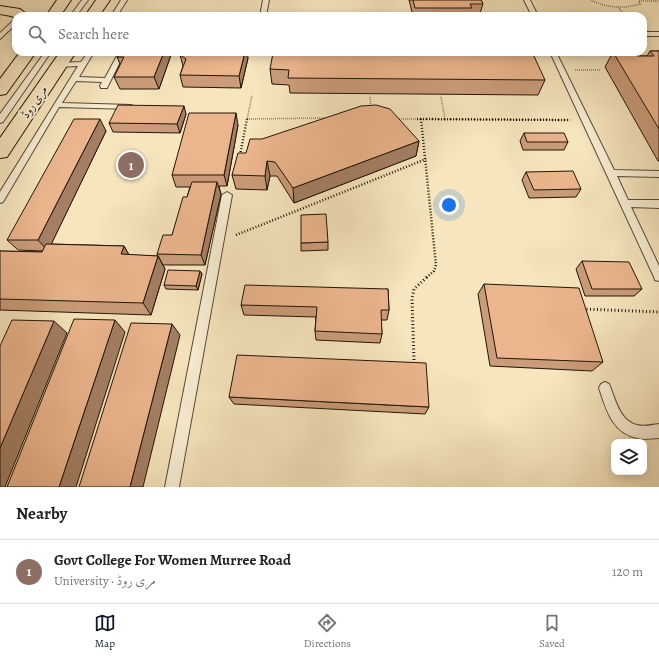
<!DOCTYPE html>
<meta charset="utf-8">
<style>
body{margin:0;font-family:Alegreya,Amiri,serif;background:#f2f2f2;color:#202124}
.controls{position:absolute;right:12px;bottom:12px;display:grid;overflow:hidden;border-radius:8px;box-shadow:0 2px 10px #0003}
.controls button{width:36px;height:36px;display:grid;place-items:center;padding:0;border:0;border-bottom:1px solid #e0e0e0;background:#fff;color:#202124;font:20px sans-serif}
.you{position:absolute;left:449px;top:205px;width:14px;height:14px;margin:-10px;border:3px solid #fff;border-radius:50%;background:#1a73e8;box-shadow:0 0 0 6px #1a73e833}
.badge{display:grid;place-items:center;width:26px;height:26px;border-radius:50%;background:#111827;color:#fff;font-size:13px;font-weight:700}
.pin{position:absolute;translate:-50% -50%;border:2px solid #fff;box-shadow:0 1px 4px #0006}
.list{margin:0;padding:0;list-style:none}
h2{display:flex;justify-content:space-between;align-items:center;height:52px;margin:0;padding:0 16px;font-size:17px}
h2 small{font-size:13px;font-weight:400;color:#757577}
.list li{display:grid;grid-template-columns:26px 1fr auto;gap:12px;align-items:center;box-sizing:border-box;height:64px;padding:0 16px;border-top:1px solid #e0e0e0}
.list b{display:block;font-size:15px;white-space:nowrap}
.list p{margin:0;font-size:13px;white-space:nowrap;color:#757577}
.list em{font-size:13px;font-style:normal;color:#757577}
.icon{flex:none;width:22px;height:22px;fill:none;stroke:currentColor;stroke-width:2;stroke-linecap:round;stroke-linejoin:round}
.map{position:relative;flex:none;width:659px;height:487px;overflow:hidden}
.search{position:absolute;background:#fff;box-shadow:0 2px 10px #0003;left:12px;right:12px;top:12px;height:44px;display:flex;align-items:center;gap:10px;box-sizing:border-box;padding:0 14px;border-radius:12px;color:#757577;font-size:15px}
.sheet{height:116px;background:#fff}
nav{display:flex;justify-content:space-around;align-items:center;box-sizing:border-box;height:56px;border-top:1px solid #e0e0e0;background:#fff;font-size:11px;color:#757577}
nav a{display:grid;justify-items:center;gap:2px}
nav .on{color:#111827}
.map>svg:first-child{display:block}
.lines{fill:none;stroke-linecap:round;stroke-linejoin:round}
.service-casing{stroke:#574935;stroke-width:2}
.primary-casing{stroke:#221508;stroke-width:2}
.path-far2{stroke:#221508;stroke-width:1.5;stroke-dasharray:0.5 1.5;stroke-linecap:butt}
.path-far1{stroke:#221508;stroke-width:2.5;stroke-dasharray:1 2;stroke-linecap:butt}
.path{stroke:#221508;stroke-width:3;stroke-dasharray:1 2.5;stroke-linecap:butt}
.service{fill:#f9eed4;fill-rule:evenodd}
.primary{fill:#f6e5bd;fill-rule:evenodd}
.wall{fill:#ca9c79;stroke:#221508}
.shaded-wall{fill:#a47f63;stroke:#221508}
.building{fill:#ebb58d;stroke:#221508}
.labels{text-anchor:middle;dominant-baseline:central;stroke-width:4;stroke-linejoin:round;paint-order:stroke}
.far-street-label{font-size:12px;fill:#221508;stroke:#f9eed4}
</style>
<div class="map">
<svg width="659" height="487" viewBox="0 0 659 487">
<rect width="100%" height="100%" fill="#f6e5bd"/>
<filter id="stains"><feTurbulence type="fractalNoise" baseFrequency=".005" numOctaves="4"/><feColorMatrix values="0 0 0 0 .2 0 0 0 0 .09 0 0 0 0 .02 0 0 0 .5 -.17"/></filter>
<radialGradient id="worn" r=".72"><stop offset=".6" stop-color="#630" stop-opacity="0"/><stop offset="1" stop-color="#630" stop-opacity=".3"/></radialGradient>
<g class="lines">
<g class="service-casing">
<path id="service" d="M 82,0 L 88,0 L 76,16 L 70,16 Z
M 121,0 L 127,0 L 117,16 L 111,16 Z
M 263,0 L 269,0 L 266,16 L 260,16 Z
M 524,0 L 530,0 L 538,16 L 532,16 Z
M 16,18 L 16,24 L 0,39 L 0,33 Z
M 643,32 L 659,32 L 659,36 L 643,36 Z
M 45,52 L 51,52 L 3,122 L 0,123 L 0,114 Z
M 88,52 L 94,52 L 79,77 L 105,78 L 119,52 L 125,52 L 107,88 L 101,88 L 100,86 L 102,82 L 76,81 L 62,103 L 131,105 L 135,107 L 131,109 L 59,107 L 3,202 L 0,203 L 0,192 L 78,66 L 58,67 L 54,65 L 58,63 L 81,62 Z
M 550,52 L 556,52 L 614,170 L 659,171 L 659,177 L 617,176 L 628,200 L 659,200 L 659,208 L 631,207 L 659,266 L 659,281 L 655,280 L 654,277 Z
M 227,192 L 232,195 L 179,487 L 165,487 L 222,195 Z
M 605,382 L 609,384 C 615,397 619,421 637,425 C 644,427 652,425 659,424 L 659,438 C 652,438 644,440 637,438 C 612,433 606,409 599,388 L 601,384 Z"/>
</g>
<g class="primary-casing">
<path id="primary" d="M 57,0 L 71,0 L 60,16 L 46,16 Z
M 96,0 L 110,0 L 99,16 L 85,16 Z
M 0,6 L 20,9 L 29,16 L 16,16 L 16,18 L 11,16 L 0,14 Z
M 20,52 L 36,52 L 6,94 L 0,95 L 0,79 Z
M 60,52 L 76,52 L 7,157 L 0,158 L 0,138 Z"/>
</g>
<path class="path-far2" d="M 591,0 C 606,8 624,9 640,4 L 639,1 L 659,1
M 618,7 L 625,16
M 575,70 L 600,70
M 370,97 L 371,109
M 441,97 L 445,119
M 247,119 L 326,118
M 395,119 L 570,120
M 247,120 L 252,95"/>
<path class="path-far1" d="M 417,119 L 570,120
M 421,119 L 436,265 L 434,271 L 426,278
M 240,155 L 247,119
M 236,235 L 426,159"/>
<path class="path" d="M 583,309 L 659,312
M 414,360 L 412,299 L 414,289 L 427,277"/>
<use href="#service" class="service"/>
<use href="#primary" class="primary"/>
</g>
<path class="wall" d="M 409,0 L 481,0 L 483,4 L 479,16 L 413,16 Z
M 650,51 L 659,51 L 659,161 L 658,161 L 605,67 L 613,52 L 637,56 L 647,56 Z
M 172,52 L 159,89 L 120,89 L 114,77 L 120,64 L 117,57 Z
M 470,52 L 488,52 L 488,53 L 545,80 L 538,95 L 290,93 L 289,85 L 272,84 L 270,69 L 351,53 L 470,54 Z
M 180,55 L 248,58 L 241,88 L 183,87 L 180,75 L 183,66 Z
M 186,114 L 180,133 L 113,132 L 109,123 Z
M 238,125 L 227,186 L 219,186 L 221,194 L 205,265 L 163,265 L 157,254 L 172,235 L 187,197 L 190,187 L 176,187 L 172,175 Z
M 106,131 L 51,244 L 124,246 L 129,255 L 158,256 L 165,269 L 151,315 L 0,310 L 0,251 L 42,252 L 43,251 L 18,250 L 7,240 Z
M 524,133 L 568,142 L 564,150 L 523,150 L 520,141 Z
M 419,141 L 416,156 L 294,203 L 277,176 L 270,176 L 267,190 L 236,189 L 232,175 L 246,153 Z
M 526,172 L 581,189 L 576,197 L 529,198 L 522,180 Z
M 328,242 L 328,250 L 301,251 L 301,243 Z
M 582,261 L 642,289 L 634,296 L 585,296 L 576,269 Z
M 200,271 L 202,274 L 198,290 L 166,289 L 164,285 Z
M 484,284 L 603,362 L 592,371 L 490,366 L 478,294 Z
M 388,289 L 389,310 L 387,320 L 381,320 L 382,334 L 380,343 L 316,340 L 315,331 L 316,317 L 244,315 L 241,305 Z
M 229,397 L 429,407 L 425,414 L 234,404 Z"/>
<path class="shaded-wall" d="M 164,52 L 172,52 L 159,89 L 154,77 Z
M 245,52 L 247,52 L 248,58 L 241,88 L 239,76 Z
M 184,106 L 186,114 L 180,133 L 177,124 Z
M 236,113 L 238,125 L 227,186 L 224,175 Z
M 100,119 L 106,131 L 48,251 L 38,240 Z
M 419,141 L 416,156 L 294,203 L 293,188 Z
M 267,161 L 270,176 L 267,190 L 265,176 Z
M 217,182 L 221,194 L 205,265 L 201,255 Z
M 124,246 L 132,260 L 121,254 Z
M 158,256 L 165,269 L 151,315 L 143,303 Z
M 200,271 L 202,274 L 198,290 L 196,286 Z
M 115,320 L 125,332 L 76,487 L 59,487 Z
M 54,321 L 67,333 L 5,487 L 0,487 L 0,448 Z
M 172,324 L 180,335 L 143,487 L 130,487 Z"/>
<path class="building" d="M 413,0 L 481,0 L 483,4 L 470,4 L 472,8 L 415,8 Z
M 650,51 L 659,51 L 659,129 L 613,52 L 634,52 L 637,56 L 654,56 Z
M 120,52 L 164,52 L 154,77 L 114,77 L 124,57 L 117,57 Z
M 182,52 L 245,52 L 239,76 L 180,75 L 186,59 L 180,55 Z
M 334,52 L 351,52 L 351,53 L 474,54 L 474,52 L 488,52 L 488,53 L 533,54 L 545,80 L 288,78 L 289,70 L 270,69 L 273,53 L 334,53 Z
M 118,105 L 184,106 L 177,124 L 109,123 Z
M 376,105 L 390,109 L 419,141 L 293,188 L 275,162 L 267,161 L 265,176 L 232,175 L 238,153 L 246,153 L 250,139 L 262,139 L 361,106 Z
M 189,113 L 236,113 L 224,175 L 172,175 Z
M 74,119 L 100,119 L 38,240 L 7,240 Z
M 524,133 L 564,133 L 568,142 L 527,142 Z
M 573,171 L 581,189 L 534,190 L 526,172 Z
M 192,182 L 217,182 L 201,255 L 157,254 L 163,235 L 172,235 L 183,197 L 187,197 Z
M 326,214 L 328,242 L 301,243 L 301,215 Z
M 46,244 L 124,246 L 121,254 L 158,256 L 143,303 L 0,299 L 0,251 L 42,252 Z
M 582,261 L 629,262 L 642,289 L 592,289 Z
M 168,270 L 200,271 L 196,286 L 164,285 Z
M 484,284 L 579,288 L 603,362 L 497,358 Z
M 245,285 L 388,289 L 389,310 L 381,310 L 382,334 L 315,331 L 317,307 L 241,305 Z
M 74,319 L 115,320 L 59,487 L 7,487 Z
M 12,320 L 54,321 L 0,448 L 0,346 Z
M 131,323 L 172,324 L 130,487 L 79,487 Z
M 237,355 L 426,363 L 429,407 L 229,397 Z"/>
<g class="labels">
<g class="far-street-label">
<text transform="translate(34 102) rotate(-56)">مری روڈ</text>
</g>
</g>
<rect width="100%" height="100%" filter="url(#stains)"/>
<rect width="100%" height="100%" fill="url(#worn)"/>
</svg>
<div class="controls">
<button><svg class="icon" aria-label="layers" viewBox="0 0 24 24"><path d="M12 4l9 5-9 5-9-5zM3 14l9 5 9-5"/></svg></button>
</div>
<div class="you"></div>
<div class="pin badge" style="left:131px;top:165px;background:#8d6e63">1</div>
<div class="search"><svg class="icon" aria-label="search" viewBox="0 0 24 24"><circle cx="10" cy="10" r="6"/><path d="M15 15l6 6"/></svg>Search here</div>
</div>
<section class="sheet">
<h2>Nearby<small></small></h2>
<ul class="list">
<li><span class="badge" style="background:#8d6e63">1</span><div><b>Govt College For Women Murree Road</b><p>University · مری روڈ</p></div><em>120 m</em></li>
</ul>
</section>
<nav>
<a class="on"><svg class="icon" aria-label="map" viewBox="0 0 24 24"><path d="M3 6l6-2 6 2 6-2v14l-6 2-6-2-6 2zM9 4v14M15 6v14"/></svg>Map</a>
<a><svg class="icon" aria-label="directions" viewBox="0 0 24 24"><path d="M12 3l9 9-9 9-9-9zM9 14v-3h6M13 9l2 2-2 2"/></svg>Directions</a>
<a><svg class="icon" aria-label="saved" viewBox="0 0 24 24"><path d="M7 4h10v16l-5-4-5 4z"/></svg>Saved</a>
</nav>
